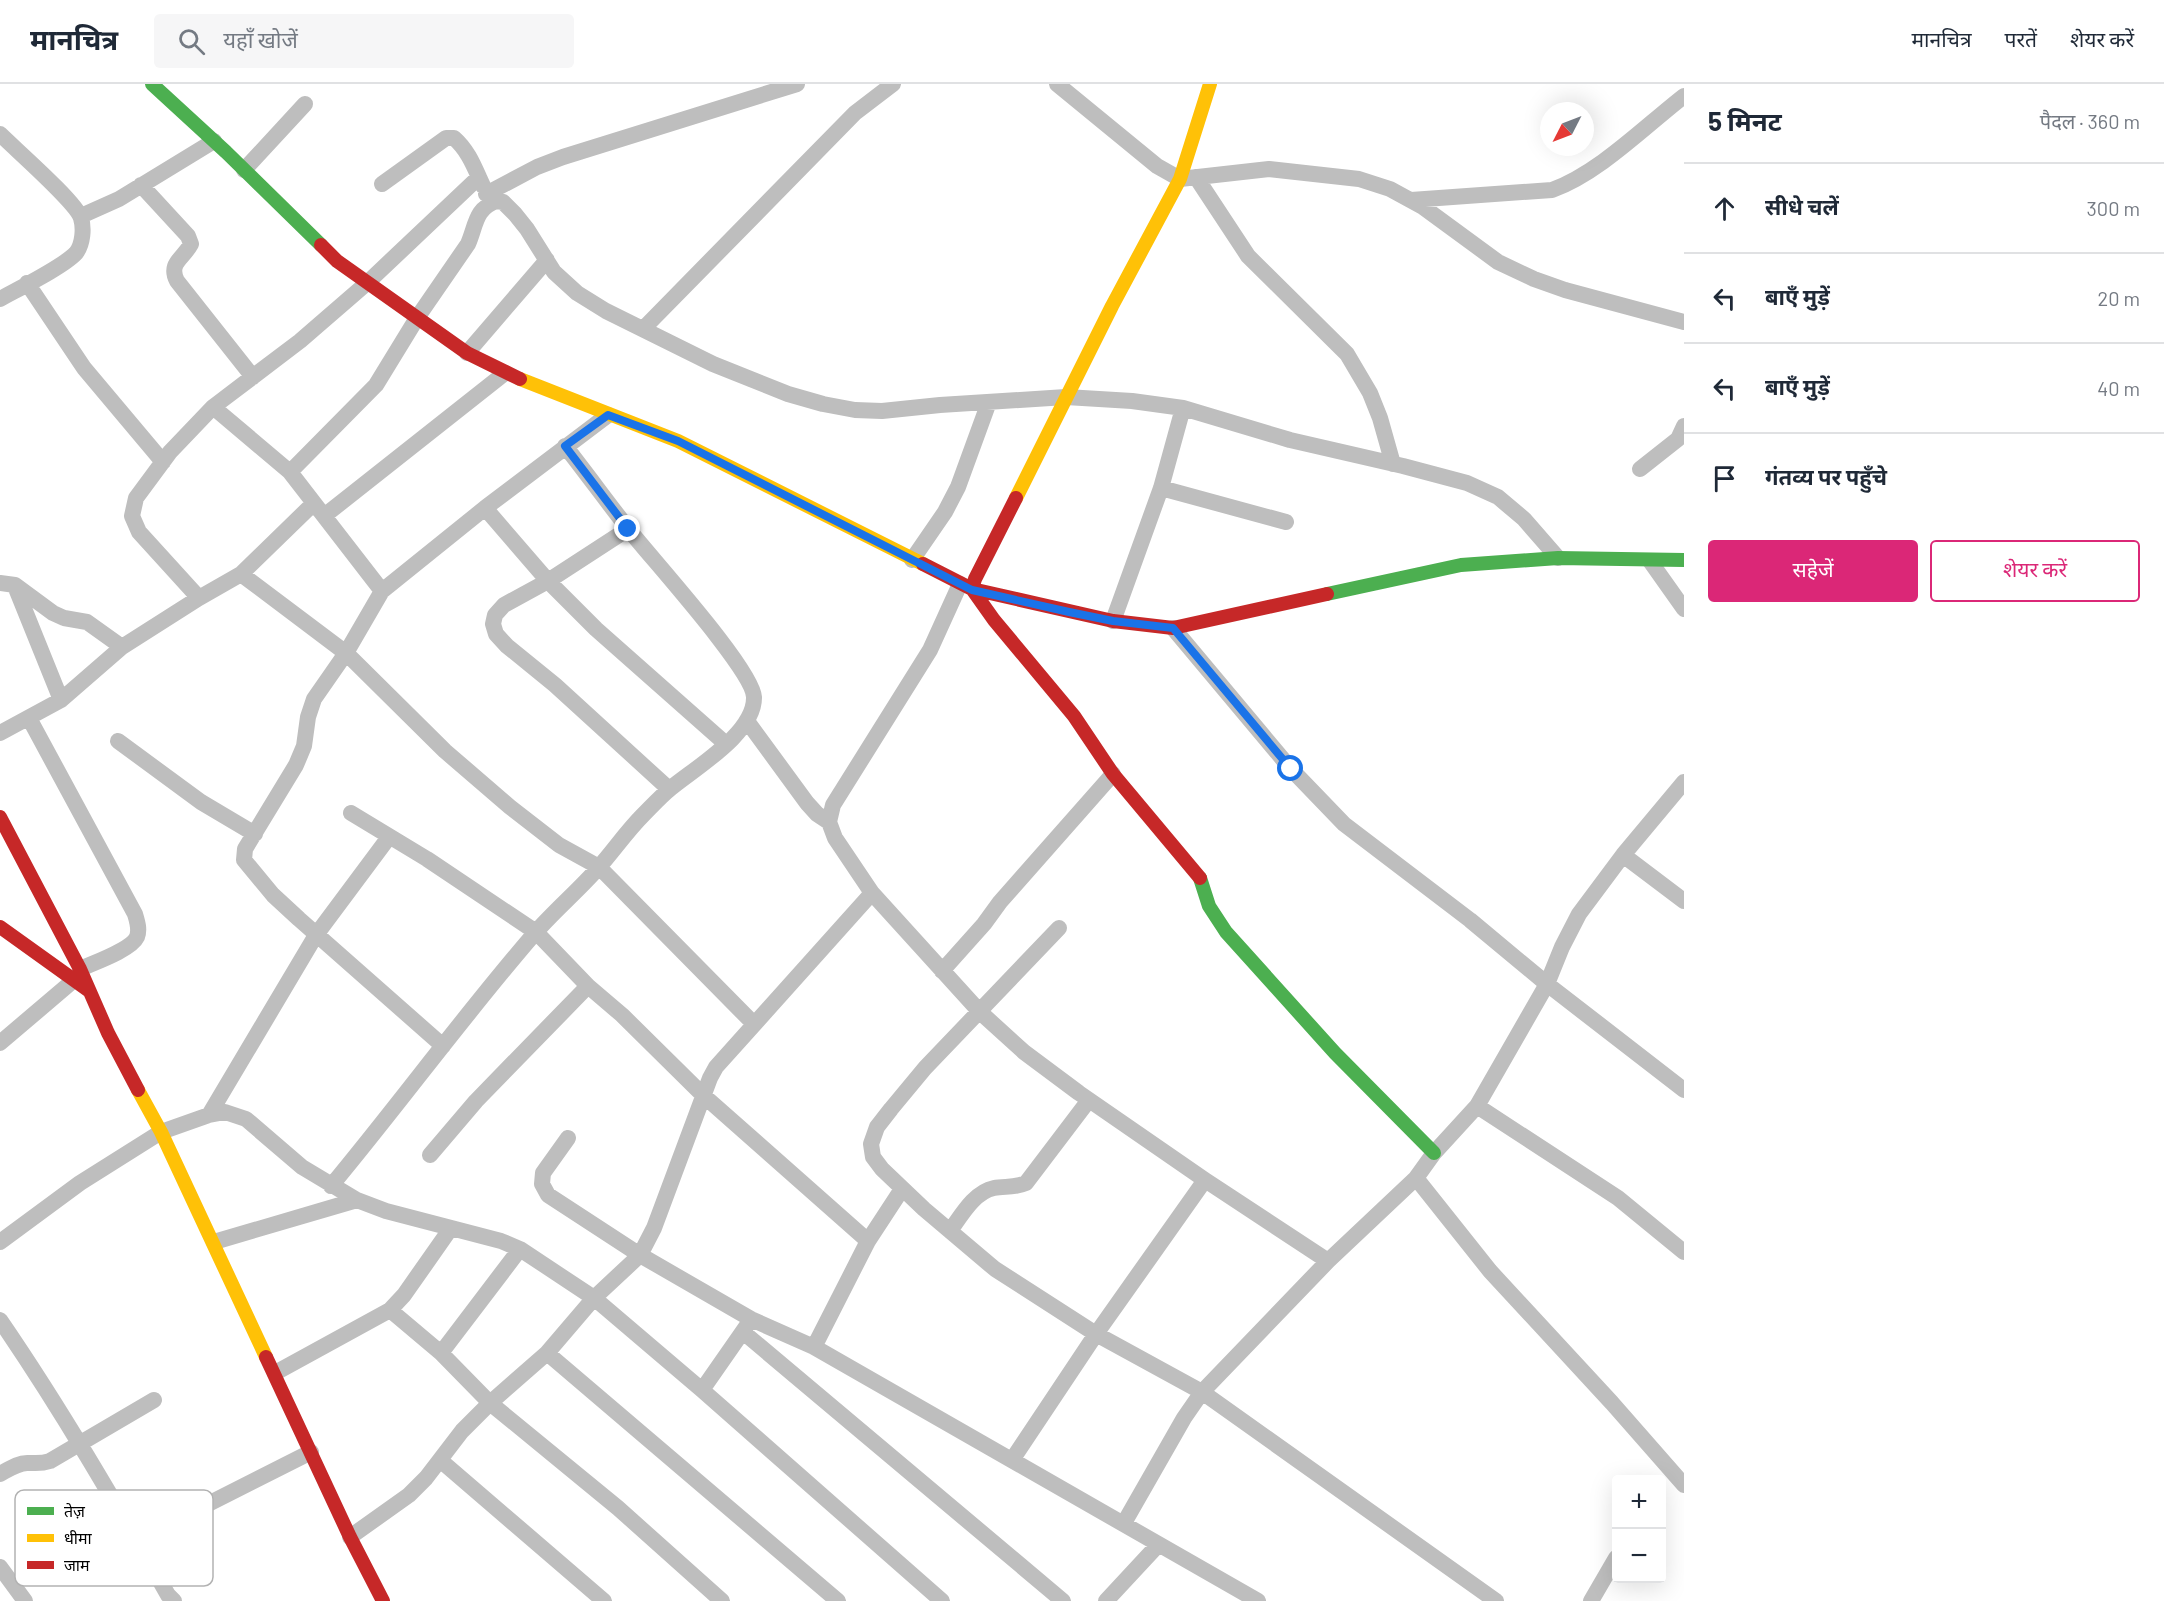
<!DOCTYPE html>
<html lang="hi">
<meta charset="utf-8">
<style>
body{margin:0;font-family:Barlow,"Noto Sans Devanagari",sans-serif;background:#f6f6f7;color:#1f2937}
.controls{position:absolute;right:18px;bottom:18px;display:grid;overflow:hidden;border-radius:6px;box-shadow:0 6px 24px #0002}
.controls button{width:54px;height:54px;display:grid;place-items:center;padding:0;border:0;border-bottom:2px solid #e0e1e3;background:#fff;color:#1f2937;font:30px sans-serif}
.compass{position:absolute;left:1540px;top:18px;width:54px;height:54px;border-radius:50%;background:#fff;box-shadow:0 6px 24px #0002;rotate:228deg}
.stop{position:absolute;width:18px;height:18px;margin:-14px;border:4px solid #1a73e8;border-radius:50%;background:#fff}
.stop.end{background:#1a73e8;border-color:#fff;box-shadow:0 2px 6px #0008}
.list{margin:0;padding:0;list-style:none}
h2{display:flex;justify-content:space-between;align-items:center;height:78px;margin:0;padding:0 24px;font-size:26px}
h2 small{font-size:20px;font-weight:400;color:#747a83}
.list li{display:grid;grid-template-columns:39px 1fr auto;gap:18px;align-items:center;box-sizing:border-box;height:90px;padding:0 24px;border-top:2px solid #e0e1e3}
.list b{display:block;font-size:22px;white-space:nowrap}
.list em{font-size:20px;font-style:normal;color:#747a83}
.actions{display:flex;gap:12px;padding:18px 24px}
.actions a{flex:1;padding:14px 0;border:2px solid #db2777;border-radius:6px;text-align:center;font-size:21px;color:#db2777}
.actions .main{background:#db2777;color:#fff}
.icon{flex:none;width:33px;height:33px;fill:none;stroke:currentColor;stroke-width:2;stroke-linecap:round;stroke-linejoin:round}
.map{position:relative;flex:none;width:1684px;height:1517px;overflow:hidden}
header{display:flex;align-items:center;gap:36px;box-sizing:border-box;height:84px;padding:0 30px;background:#fff;border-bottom:2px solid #e0e1e3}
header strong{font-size:28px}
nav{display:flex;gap:33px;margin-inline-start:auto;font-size:21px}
.search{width:420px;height:54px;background:#f6f6f7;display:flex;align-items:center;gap:15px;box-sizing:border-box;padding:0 21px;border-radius:6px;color:#747a83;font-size:22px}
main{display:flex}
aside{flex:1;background:#fff}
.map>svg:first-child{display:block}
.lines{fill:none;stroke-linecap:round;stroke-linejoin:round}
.street{stroke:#bebebe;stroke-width:16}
.fast{stroke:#4caf50;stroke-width:14}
.slow{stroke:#ffc107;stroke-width:14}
.jam{stroke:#c62828;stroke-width:14}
.route{stroke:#1a73e8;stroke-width:8}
.key{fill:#fff;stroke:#b2b2b2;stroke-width:1.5}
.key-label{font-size:16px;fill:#000}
</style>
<header>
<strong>मानचित्र</strong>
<div class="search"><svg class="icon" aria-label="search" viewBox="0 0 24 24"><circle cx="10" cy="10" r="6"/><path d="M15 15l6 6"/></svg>यहाँ खोजें</div>
<nav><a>मानचित्र</a><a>परतें</a><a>शेयर करें</a></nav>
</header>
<main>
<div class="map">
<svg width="1684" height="1517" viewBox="0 0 1684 1517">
<rect width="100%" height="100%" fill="#fff"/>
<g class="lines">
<path class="street" d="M 1057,0 L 1157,82 L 1180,95 L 1269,85 L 1359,95 L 1390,105 L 1423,123 L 1498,178 L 1534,195 L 1565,206 L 1684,238
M 0,50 C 15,65 76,118 81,134 C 84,144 83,160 76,169 C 63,183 18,205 0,215
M 244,86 L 305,20
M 1196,93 L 1248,172 L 1347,270 L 1370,309 L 1380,334 L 1393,380
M 382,100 L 446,54 L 454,54 C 469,67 475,85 483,102
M 141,101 L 188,152 L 191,160 C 183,175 168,179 177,197 L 253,293
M 486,110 L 537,83 L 563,73 L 797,0
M 1411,116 L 1552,106 C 1599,89 1644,43 1684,12
M 81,132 L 119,115 L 214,57
M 27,199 L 84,284 L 163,378
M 643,245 L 855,29 L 893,0
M 467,269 L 547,176
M 213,323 L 290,388 L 382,507
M 1640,385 L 1678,355 L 1684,342
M 290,388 L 376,301 L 417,234 L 468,160 C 476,142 475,124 497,117 L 503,118 L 515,130 L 527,145 L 554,188 L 577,209 L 606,227 L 713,280 L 788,310 L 823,320 L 855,326 L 882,327 L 940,321 L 1066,313 L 1132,317 L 1183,324 L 1290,356 L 1403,382 L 1467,399 L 1498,413 L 1524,435 L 1558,474
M 1161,404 L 1286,438
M 485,424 L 548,497 L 596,545 L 726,660
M 324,432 L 505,289
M 628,445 L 548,497 L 504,521 L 495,531 L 493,540 L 496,550 L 507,562 L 555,601 L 669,705
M 912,476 L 945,428 L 958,403 L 989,318
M 1650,477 L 1684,525
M 241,490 L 346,569 L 445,667 L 510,723 L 559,761 L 599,783 L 754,940
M 0,499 L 15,501 L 53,529 L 64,534 L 87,538 L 122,563
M 960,500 L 930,566 L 833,721 L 829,738 L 835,754 L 872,809 L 980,928 L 1024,968 L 1079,1009 L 1205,1096 L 1328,1177
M 15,502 L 61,616
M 199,514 L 139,448 L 132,432 L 136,414 L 170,368 L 213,323 L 300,257 L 367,199 L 479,93
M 1113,537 L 1161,404 L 1183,324
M 1173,544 L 1291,685 L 1344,740 L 1470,836 L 1547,900 L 1684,1006
M 29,634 L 135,830 C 137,837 140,845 137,853 C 131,866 93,879 80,885
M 747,637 L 807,719 L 817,730 L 829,738
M 0,649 L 61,616 L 122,563 L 199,514 L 241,490 L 314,419
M 118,657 L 201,718 L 255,750
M 351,729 L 427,775 L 536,848 L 588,902 L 622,931 L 704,1012 L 868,1157
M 1623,771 L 1684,817
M 1059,844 L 925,984 L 891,1025 L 877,1043 L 871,1060 L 873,1073 L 882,1085 L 924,1125 L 995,1185 L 1096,1250 L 1202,1308 L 1496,1517
M 942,887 L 984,840 L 1000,818 L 1113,690
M 0,959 L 74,896
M 443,962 L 299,835 L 273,811 L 244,776 L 245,765 L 296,681 L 304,662 L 308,633 L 314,615 L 346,569 L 382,507 L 485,424 L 608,331
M 1477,1022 L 1618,1114 L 1684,1168
M 209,1031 L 316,851 L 389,753
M 568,1054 L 543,1089 L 542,1100 L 548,1111 L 640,1171 L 751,1235 L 814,1263 L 1258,1517
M 430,1071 L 476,1017 L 588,902
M 1416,1094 L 1490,1187 L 1612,1319 L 1684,1401
M 331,1102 C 400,1019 464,931 535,849 C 555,826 579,806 599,783 C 614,766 627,747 643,731 C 652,722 661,712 671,704 C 695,684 755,649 754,613 C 753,586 652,475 630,447 C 608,419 587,390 565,362
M 950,1147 C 961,1132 974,1108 994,1104 C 1005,1102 1015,1104 1026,1099 L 1089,1016
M 0,1158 L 80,1099 L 161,1048 L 209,1031 L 225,1028 L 246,1035 L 302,1083 L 357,1116 L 386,1127 L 501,1157 L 520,1165 L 594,1214 L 702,1306 L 942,1517
M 214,1158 L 357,1116
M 390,1226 L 441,1269 L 490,1319 L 618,1424 L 722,1517
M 0,1236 C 61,1325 115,1418 168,1511 L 174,1517
M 743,1248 L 1063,1517
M 814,1263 L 868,1157 L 902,1105
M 441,1269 L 520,1165
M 547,1269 L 838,1517
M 275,1289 L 390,1226 L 404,1211 L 451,1144
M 702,1306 L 748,1240
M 440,1376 L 604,1517
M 1012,1376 L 1096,1250 L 1205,1096
M 0,1390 C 9,1385 19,1378 29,1379 C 37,1379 41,1380 50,1377 L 154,1316
M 1124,1439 L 1184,1334 L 1202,1308 L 1328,1177 L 1416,1094 L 1434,1069 L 1477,1022 L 1547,900 L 1562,863 L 1579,830 L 1623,771 L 1684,698
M 350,1453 L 409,1411 L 426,1394 L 462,1347 L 490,1319 L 547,1269 L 594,1214 L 640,1171 L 654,1144 L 710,994 L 716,983 L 872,809
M 137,1456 L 311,1368
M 0,1483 L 25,1517
M 1106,1517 L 1158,1461
M 1591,1517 L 1616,1474"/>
<path class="fast" d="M 152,0 L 226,68 L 321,161
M 1327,510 L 1461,481 L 1558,474 L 1684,476
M 1200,794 L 1209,822 L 1226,848 L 1335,969 L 1434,1069"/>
<path class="slow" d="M 520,295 L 678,357 L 923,480
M 1016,414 L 1112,222 L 1180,95 L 1210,0
M 138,1006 L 161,1048 L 266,1273"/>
<path class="jam" d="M 321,161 L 337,177 L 467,269 L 520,295
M 1016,414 L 975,495 L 972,505 L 994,536 L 1074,632 L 1113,690 L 1200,794
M 923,480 L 972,505 L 1113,537 L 1173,544 L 1327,510
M 0,733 L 80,885 L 108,949 L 138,1006
M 0,843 L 88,906
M 266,1273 L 350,1453 L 383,1517"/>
</g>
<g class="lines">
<path class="route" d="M 628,445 L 565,362 L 608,331 L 678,357 L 972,506 L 1069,528 L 1113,537 L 1173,544 L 1291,685"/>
</g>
<rect x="15" y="1406" width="198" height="96" rx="9" class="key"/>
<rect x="27" y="1423" width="27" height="8" fill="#4caf50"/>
<rect x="27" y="1450" width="27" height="8" fill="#ffc107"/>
<rect x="27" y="1477" width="27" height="8" fill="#c62828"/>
<g class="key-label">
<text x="64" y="1433">तेज़</text>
<text x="64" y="1460">धीमा</text>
<text x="64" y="1487">जाम</text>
</g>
</svg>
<div class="controls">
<button>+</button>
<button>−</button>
</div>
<svg class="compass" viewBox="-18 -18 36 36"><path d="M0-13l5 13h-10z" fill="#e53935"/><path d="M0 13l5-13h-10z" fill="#747a83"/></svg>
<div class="stop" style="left:1291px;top:685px"></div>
<div class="stop end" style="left:628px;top:445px"></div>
</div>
<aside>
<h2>5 मिनट<small>पैदल · 360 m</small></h2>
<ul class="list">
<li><svg class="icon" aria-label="ahead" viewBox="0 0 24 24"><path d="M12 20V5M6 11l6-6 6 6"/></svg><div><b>सीधे चलें</b></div><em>300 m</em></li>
<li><svg class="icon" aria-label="left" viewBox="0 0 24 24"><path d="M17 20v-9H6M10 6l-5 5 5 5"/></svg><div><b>बाएँ मुड़ें</b></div><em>20 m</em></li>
<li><svg class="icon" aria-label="left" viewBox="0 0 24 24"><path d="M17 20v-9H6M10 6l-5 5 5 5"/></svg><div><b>बाएँ मुड़ें</b></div><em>40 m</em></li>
<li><svg class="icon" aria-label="arrive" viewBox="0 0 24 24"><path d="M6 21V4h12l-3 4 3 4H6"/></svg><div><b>गंतव्य पर पहुँचे</b></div></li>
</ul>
<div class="actions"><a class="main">सहेजें</a><a>शेयर करें</a></div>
</aside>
</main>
